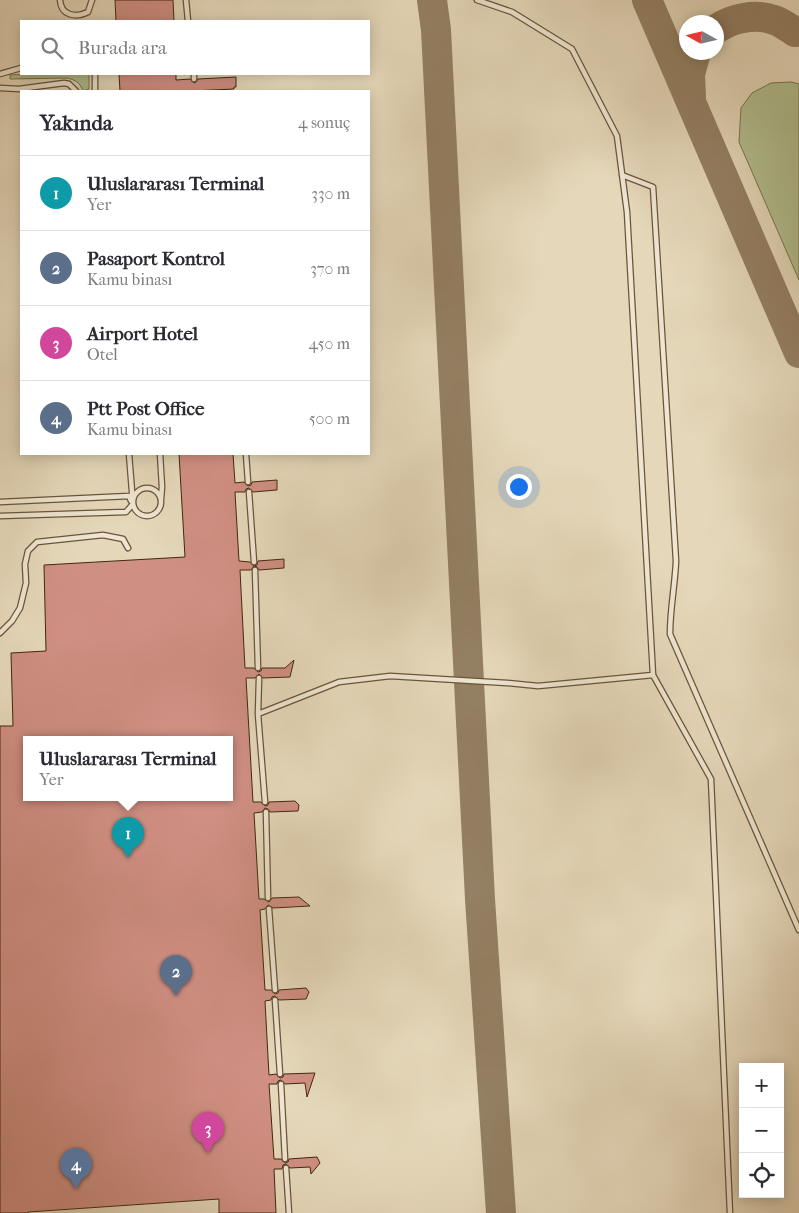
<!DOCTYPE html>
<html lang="tr">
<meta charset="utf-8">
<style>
body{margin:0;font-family:"IM FELL French Canon",serif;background:#f2f2f3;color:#2b2b33}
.controls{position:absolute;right:15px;bottom:15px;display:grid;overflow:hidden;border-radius:0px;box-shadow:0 2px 12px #0003}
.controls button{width:45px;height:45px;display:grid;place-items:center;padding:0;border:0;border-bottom:1px solid #e1e1e2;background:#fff;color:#2b2b33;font:25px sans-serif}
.compass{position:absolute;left:679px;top:15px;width:45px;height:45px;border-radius:50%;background:#fff;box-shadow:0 2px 12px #0003;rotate:278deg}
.you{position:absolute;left:518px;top:486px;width:18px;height:18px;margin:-12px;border:4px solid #fff;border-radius:50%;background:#1a73e8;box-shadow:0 0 0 8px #1a73e833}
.badge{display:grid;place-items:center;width:32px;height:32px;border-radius:50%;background:#d93025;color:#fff;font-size:16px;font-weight:700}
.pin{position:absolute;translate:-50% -41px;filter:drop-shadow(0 1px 2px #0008)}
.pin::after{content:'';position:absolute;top:26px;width:18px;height:15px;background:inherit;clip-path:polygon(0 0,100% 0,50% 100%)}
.popup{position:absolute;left:23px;top:736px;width:210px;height:65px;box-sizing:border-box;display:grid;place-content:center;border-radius:0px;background:#fff;filter:drop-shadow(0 1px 4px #0005);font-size:16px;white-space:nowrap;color:#7c7c81}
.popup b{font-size:19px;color:#2b2b33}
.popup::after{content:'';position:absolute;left:50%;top:100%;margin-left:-10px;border:10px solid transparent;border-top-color:#fff}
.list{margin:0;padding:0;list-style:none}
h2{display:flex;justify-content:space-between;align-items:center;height:65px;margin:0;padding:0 20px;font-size:21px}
h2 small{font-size:16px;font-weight:400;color:#7c7c81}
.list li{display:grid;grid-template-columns:32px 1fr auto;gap:15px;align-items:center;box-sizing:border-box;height:75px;padding:0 20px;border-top:1px solid #e1e1e2}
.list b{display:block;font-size:19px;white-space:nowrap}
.list p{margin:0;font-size:16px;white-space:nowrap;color:#7c7c81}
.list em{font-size:16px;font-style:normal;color:#7c7c81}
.icon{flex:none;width:28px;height:28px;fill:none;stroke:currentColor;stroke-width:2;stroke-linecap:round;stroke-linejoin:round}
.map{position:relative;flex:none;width:799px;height:1213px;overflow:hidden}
.search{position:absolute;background:#fff;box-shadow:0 2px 12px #0003;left:20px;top:20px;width:350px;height:55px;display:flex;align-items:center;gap:12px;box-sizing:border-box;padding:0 18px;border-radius:0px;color:#7c7c81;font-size:19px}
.panel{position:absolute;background:#fff;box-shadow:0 2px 12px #0003;left:20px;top:90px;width:350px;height:365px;border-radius:0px}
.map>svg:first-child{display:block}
.green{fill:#b2bf91;stroke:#7a7450}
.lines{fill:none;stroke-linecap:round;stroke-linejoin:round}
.taxiway{stroke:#948064;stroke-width:30}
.building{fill:#d08f83;stroke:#42280e;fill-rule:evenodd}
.service-casing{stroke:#6b5439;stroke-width:7}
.service{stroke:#eee6d2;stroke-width:4.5}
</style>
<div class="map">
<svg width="799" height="1213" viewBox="0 0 799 1213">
<rect width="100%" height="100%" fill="#e5d8ba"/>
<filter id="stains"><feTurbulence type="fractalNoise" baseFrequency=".004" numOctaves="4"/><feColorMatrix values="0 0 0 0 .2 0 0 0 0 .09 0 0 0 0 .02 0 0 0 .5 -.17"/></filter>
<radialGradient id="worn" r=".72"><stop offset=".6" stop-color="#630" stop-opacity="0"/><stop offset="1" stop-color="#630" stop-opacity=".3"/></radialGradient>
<path class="green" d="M 32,74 L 89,74 L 89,89 L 83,91 C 80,83 76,80 67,78 L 10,79 L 10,75 Z
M 791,82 L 799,84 L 799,280 L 739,142 L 741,108 L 752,93 L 771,83 Z"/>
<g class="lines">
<path class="taxiway" d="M 432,0 L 436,30 L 480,899 L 501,1213
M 647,0 L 799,353
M 716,29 C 733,18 756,13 774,20 C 781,22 789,28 795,32
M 691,98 L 690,74 L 696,52"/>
</g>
<path class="building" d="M 115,0 L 173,0 L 174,21 L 116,21 Z
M 119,74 L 176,74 L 176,80 L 190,79 L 194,83 L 196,82 L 198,79 L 236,77 L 236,87 L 234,87 L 234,89 L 192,91 L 120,91 Z
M 179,454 L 233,454 L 235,483 L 244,482 L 248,486 L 251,485 L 252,482 L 277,480 L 277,490 L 253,492 L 249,488 L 246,489 L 245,492 L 235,492 L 239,561 L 250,562 L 254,566 L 257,565 L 258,561 L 284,559 L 284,568 L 259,570 L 257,567 L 254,566 L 251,570 L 240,570 L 245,668 L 254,668 L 258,672 L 261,671 L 262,668 L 285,668 L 294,660 L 290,677 L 263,678 L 259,674 L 255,678 L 246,678 L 253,802 L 261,802 L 265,806 L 268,805 L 269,802 L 295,801 L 299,805 L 298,811 L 270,812 L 268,809 L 265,808 L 262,812 L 254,813 L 259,899 L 264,899 L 269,902 L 272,898 L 299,897 L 310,906 L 273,908 L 268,905 L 265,909 L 260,910 L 265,990 L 271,990 L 275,994 L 278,993 L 279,990 L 306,988 L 309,992 L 306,999 L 279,1000 L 275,996 L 272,997 L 271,1000 L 265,1001 L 269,1075 L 276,1074 L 280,1078 L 283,1077 L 284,1074 L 315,1073 L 307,1097 L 305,1083 L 285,1084 L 281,1080 L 278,1081 L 277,1084 L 269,1084 L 274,1159 L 281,1159 L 285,1163 L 288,1162 L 289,1159 L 317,1157 L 320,1163 L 311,1174 L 310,1167 L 290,1168 L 286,1164 L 283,1165 L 282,1169 L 274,1169 L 276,1213 L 219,1213 L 219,1199 L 28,1212 L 28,1213 L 0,1213 L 0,726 L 13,726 L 11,653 L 46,651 L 44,565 L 185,557 ZM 27,739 L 229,739 L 229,797 L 27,797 Z"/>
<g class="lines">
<g class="service-casing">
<path id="service" d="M 60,0 C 61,16 76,18 88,12 L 92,0
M 186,0 L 188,21
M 477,0 L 512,12 L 572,49 L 617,136 L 627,212 L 653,675 L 711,779 L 730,1213
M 0,74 L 21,68
M 95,74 L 95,91
M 194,74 L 194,79
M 0,88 L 19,89 L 64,83 L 69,84 L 76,91
M 622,175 L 653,187 L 676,561 C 675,585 670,609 670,634 L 799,930
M 160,454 L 162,487 L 161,499
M 246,454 L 248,482
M133 502a14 14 0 1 1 28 0a14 14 0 1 1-28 0Z
M 249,492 L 254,562
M 0,502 L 129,496 L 131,501
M 0,516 L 126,512 L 133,504 L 129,454
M 255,570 L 258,668
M 0,633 L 12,621 L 20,608 L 26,583 L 25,564 L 28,551 L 37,542 L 103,535 L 123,539 L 128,548
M 259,678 L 258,714 L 265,802
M 258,714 L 339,682 L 390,676 L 507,683 L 538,686 L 653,675
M 266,812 L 268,898
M 269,909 L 275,990
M 275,1000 L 280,1074
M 281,1084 L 285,1159
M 286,1168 L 289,1213"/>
</g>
<use href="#service" class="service"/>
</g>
<rect width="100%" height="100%" filter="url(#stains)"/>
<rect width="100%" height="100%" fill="url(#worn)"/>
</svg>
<div class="controls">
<button>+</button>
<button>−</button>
<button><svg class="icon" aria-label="locate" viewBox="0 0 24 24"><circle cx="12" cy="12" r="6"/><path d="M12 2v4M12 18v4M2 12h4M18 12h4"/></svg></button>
</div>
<svg class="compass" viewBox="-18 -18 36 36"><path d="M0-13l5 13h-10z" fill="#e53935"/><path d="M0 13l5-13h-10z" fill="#7c7c81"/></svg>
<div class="you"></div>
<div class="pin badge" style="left:128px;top:858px;background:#0f9aa8">1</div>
<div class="popup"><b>Uluslararası Terminal</b>Yer</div>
<div class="pin badge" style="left:176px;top:996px;background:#5c6f8a">2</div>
<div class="pin badge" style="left:208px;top:1153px;background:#d1479c">3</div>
<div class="pin badge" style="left:76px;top:1189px;background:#5c6f8a">4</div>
<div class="search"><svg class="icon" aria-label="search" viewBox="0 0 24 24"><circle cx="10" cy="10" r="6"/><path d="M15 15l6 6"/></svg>Burada ara</div>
<section class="panel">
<h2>Yakında<small>4 sonuç</small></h2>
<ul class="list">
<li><span class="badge" style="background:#0f9aa8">1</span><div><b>Uluslararası Terminal</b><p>Yer</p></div><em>330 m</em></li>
<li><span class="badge" style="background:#5c6f8a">2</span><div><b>Pasaport Kontrol</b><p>Kamu binası</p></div><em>370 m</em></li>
<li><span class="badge" style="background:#d1479c">3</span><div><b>Airport Hotel</b><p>Otel</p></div><em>450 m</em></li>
<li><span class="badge" style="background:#5c6f8a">4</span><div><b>Ptt Post Office</b><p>Kamu binası</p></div><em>500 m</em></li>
</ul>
</section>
</div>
